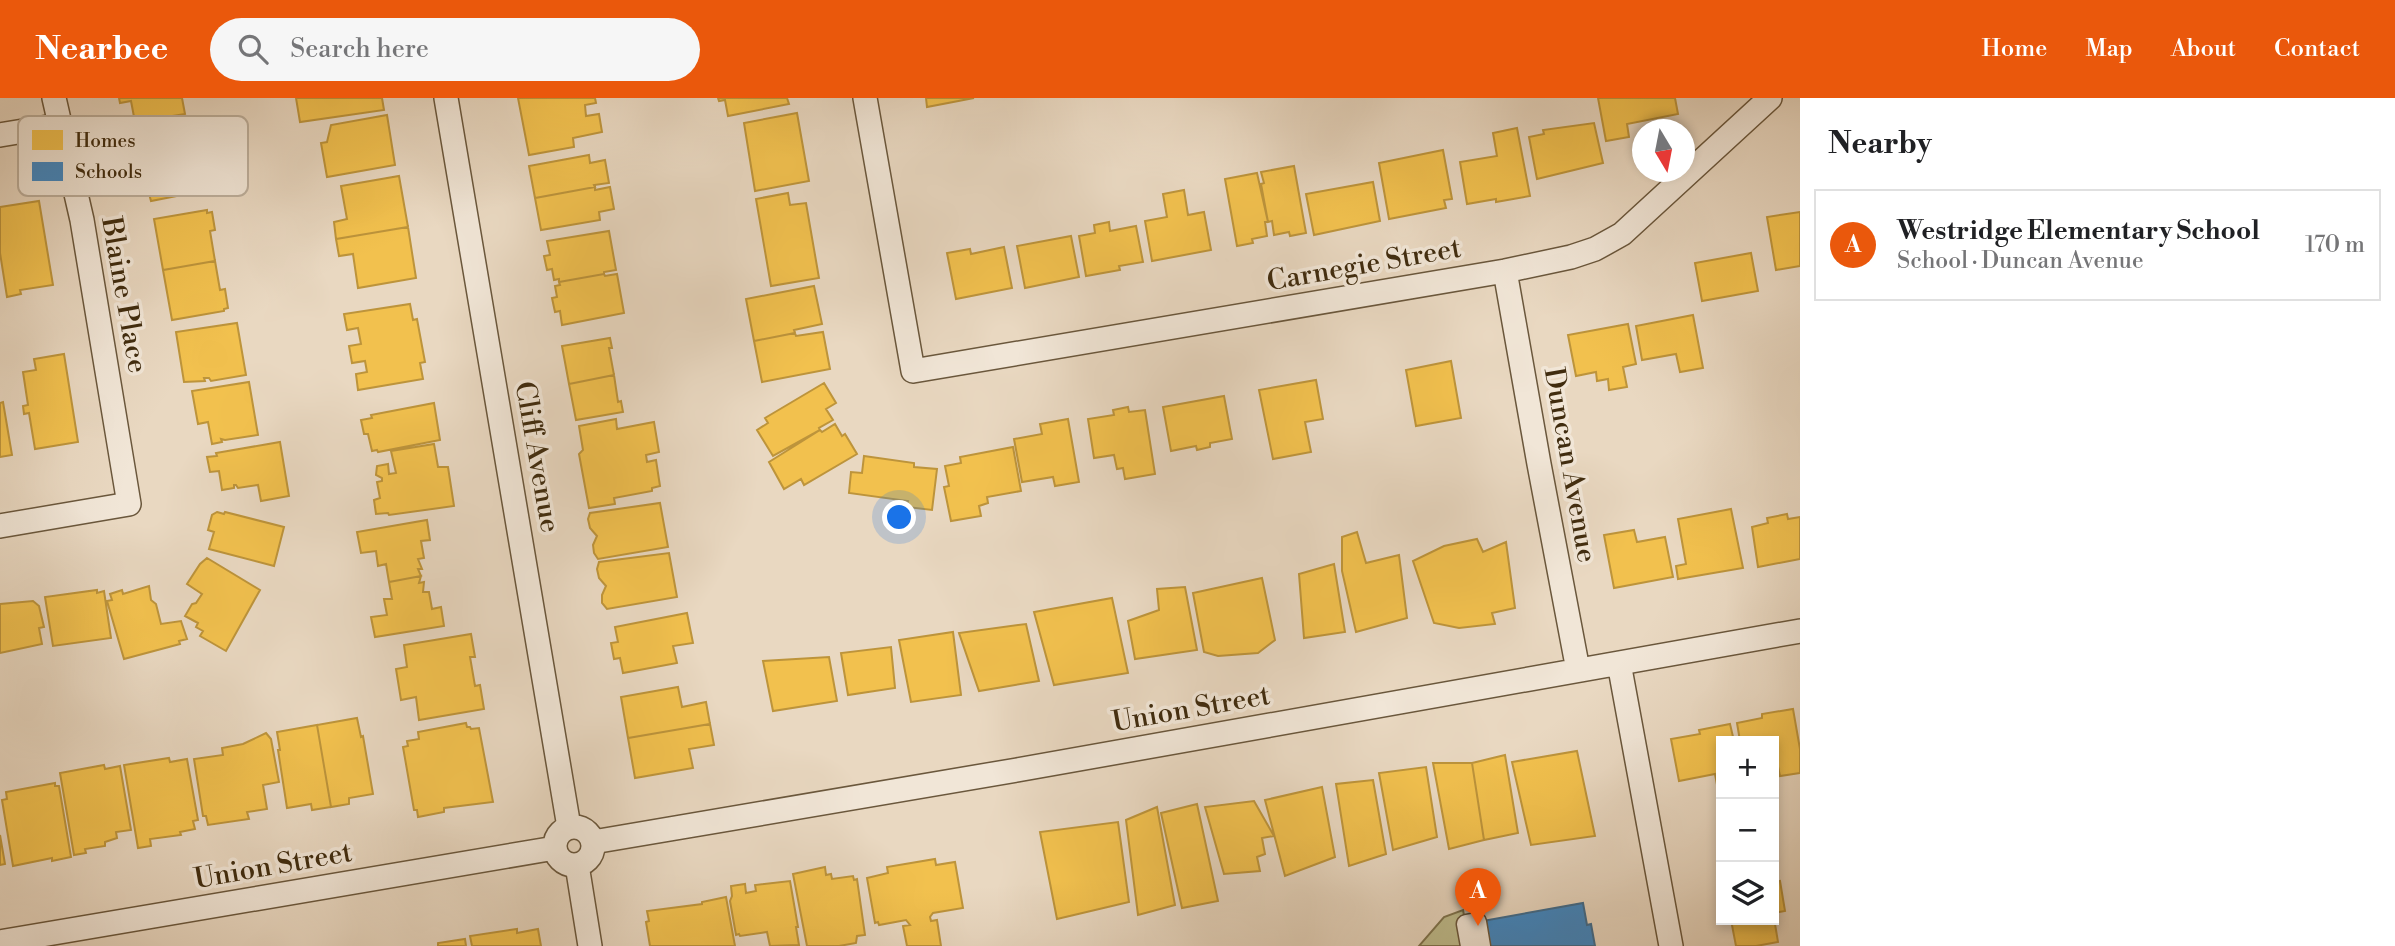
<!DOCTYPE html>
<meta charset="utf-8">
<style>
body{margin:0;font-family:"Libre Bodoni",serif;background:#f6f6f6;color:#202124}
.controls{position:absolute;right:21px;bottom:21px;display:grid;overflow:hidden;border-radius:0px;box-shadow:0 4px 10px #0003}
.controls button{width:63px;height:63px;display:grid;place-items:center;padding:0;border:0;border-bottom:2px solid #e0e0e0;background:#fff;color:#202124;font:35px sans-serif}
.compass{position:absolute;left:1632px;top:21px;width:63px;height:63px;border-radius:50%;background:#fff;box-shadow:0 4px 10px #0003;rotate:170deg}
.you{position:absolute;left:900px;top:420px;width:24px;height:24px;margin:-18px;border:5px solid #fff;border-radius:50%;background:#1a73e8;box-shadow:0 0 0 10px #1a73e833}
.badge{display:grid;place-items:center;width:46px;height:46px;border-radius:50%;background:#ea580c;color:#fff;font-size:23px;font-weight:700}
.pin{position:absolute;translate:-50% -58px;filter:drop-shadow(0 2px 4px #0008)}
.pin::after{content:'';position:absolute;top:37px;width:24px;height:21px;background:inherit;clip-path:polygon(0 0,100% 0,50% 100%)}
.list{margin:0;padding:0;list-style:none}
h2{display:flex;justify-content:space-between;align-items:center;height:91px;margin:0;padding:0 28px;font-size:30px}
h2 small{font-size:23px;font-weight:400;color:#757577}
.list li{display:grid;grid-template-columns:46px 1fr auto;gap:21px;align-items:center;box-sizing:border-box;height:112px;margin:0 14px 14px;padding:0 14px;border:2px solid #e0e0e0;border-radius:0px}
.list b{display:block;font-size:26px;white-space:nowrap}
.list p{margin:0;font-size:23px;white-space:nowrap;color:#757577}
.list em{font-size:23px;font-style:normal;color:#757577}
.icon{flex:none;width:38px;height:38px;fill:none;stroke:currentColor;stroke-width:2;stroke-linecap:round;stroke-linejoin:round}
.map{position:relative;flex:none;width:1800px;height:848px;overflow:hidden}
header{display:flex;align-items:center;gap:42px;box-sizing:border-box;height:98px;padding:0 35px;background:#ea580c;color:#fff}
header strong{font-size:33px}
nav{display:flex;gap:38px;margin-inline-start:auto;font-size:24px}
.search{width:490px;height:63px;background:#f6f6f6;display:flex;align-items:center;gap:18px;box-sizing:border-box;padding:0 24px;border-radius:38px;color:#757577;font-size:26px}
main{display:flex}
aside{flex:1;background:#fff}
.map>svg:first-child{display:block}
.green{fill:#bebc8d;stroke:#7f744e;stroke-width:2}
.homes{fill:#f2c14e;stroke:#bd943b;stroke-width:2}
.schools{fill:#3f88c5;stroke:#3f6c8e;stroke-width:2}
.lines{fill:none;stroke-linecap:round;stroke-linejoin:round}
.pedestrian-casing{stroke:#6a573c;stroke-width:21}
.minor-casing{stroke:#6a573c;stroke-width:26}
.pedestrian{stroke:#f1e6d7;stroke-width:18}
.minor{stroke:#f1e6d7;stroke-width:23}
.labels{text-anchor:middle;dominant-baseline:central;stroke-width:7;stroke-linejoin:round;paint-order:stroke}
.street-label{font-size:28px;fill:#402c0f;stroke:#f1e6d7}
.key{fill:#f1e6d7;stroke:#bcae9b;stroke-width:2}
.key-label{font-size:19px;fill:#402c0f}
</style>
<header>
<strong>Nearbee</strong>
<div class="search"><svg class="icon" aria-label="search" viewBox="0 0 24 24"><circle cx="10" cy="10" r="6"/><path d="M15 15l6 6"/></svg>Search here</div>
<nav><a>Home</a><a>Map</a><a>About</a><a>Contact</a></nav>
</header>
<main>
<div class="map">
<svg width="1800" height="848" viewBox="0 0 1800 848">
<rect width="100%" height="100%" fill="#e9d8c1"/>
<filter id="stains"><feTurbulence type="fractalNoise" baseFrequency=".00286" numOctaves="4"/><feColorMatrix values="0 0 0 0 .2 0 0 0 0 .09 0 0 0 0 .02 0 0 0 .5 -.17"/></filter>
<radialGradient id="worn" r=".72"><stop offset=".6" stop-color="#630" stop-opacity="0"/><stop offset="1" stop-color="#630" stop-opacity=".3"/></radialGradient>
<path class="green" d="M 1463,812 L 1470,848 L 1419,848 L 1444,819 Z"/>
<path class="homes" d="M 119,0 L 182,0 L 185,16 L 135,24 L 131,3 L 120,5 Z
M 296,0 L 382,0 L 384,12 L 300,24 Z
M 518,0 L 595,0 L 596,5 L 585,7 L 586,18 L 599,16 L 602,34 L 573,40 L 574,49 L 529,57 Z
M 718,0 L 787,0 L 789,6 L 728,18 L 725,2 L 719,3 Z
M 926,0 L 974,0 L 927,9 Z
M 1598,0 L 1675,0 L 1678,16 L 1627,26 L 1629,39 L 1606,43 Z
M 797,15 L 809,83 L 755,93 L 744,25 Z
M 387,17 L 395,67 L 327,79 L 321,45 L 327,44 L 331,27 Z
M 1594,25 L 1603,65 L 1537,81 L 1529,39 L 1544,36 L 1543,32 Z
M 192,26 L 198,60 L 204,59 L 205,65 L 198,67 L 200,79 L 175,84 L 177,98 L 151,103 L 139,58 L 144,56 L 141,38 L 144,37 L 144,35 Z
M 1517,30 L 1530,98 L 1496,104 L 1496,101 L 1467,106 L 1460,64 L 1497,58 L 1493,35 Z
M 1443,52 L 1452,101 L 1444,102 L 1446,110 L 1389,121 L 1379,65 Z
M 589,57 L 590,65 L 605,62 L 609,85 L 594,87 L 595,89 L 535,100 L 529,68 Z
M 1294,68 L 1306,135 L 1290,138 L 1289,134 L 1274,137 L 1272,123 L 1268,124 L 1261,86 L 1264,85 L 1261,74 Z
M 1257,75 L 1268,124 L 1265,124 L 1267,138 L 1252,141 L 1253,145 L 1237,148 L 1225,81 Z
M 399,78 L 408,129 L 336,141 L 334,124 L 347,121 L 341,88 Z
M 1373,84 L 1380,123 L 1314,137 L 1306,96 Z
M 595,89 L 595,92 L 610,89 L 614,111 L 599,114 L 600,122 L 541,132 L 535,100 Z
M 1184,92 L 1188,117 L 1204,114 L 1211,152 L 1152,163 L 1145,123 L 1167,119 L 1163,96 Z
M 788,95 L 790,107 L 806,105 L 819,180 L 771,188 L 756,101 Z
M 39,103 L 53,187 L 20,192 L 21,196 L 7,199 L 0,155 L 0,109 Z
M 207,112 L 207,115 L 212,114 L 215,132 L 210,133 L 215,163 L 163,172 L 154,121 Z
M 1800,114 L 1800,168 L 1776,172 L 1767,119 Z
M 1109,124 L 1110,133 L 1136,128 L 1143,164 L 1119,168 L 1120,172 L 1086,178 L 1079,138 L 1095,135 L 1094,127 Z
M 408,129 L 416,180 L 358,190 L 353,156 L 339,158 L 336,141 Z
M 609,133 L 616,172 L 604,174 L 604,176 L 559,184 L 559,181 L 554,182 L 552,171 L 547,172 L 544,158 L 550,157 L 547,143 Z
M 1071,138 L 1079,179 L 1025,190 L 1017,148 Z
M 1004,149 L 1012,190 L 956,201 L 947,155 L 970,151 L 971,156 Z
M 1751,155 L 1758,193 L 1702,203 L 1695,165 Z
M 215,163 L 220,192 L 225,191 L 228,210 L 224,211 L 224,213 L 172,222 L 163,172 Z
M 604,176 L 605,178 L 617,176 L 624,215 L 562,227 L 560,213 L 555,214 L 552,200 L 557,199 L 555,188 L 560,187 L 559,184 Z
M 814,188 L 822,226 L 794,232 L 795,235 L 754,243 L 746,201 Z
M 410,206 L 413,222 L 417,221 L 425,264 L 420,265 L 423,281 L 358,292 L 356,276 L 367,274 L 365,263 L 352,265 L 349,248 L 361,246 L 358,230 L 347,232 L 344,216 Z
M 1693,217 L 1703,270 L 1680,274 L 1676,256 L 1642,262 L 1636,228 Z
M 237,225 L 246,277 L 211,283 L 209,280 L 204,280 L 205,283 L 184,284 L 176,234 Z
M 1628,226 L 1636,266 L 1623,269 L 1627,289 L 1609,292 L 1608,281 L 1597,283 L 1596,274 L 1576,278 L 1568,237 Z
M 823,234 L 830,271 L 762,284 L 754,243 L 795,235 L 796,238 Z
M 610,240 L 612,250 L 609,250 L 614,277 L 569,286 L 562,248 Z
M 64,256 L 78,344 L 35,351 L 29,315 L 24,316 L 23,308 L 28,307 L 23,274 L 36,272 L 34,261 Z
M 1451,263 L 1461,320 L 1416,328 L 1406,272 Z
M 614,277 L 618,304 L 621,303 L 623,314 L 576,322 L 569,286 Z
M 1316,282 L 1323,321 L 1305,324 L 1311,354 L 1273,361 L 1259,292 Z
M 249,284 L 258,337 L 225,342 L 221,341 L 222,344 L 212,346 L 208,324 L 198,326 L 192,293 Z
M 824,285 L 836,305 L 826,311 L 833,322 L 819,330 L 820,332 L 773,358 L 757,332 L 768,325 L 765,320 Z
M 1224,298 L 1232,341 L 1210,345 L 1210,349 L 1197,352 L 1196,348 L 1171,353 L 1163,309 Z
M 3,304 L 12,357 L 0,359 L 0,305 Z
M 434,305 L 440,342 L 378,354 L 377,352 L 372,353 L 368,336 L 364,336 L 361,322 L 372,320 L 371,317 Z
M 1128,309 L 1129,314 L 1145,312 L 1155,376 L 1125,381 L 1123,370 L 1117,371 L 1114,357 L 1094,360 L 1088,321 L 1114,317 L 1113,312 Z
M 616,321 L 617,331 L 654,324 L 659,354 L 646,357 L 647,364 L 656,362 L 660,388 L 652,390 L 652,393 L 614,400 L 615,406 L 589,410 L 579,356 L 583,352 L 579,328 Z
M 1068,321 L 1079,384 L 1055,388 L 1053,379 L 1022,384 L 1014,341 L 1042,336 L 1040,326 Z
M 835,326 L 842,338 L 845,336 L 857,356 L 804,387 L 801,381 L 784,391 L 769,364 L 820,332 L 822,334 Z
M 280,344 L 289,398 L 261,403 L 258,387 L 238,390 L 236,387 L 234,387 L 234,390 L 222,392 L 219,373 L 210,374 L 207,359 L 217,358 L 216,355 Z
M 434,346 L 438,369 L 448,369 L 454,408 L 389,417 L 388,415 L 376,416 L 374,402 L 380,400 L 377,384 L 382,383 L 382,380 L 376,377 L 377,368 L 388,366 L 389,376 L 396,375 L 391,353 Z
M 1013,349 L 1021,393 L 987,399 L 988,405 L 979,408 L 981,418 L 951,423 L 944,389 L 949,388 L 945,368 L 961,365 L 960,359 Z
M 864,358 L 914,365 L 914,369 L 937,371 L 932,412 L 907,409 L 908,403 L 849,395 L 851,374 L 862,375 Z
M 660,405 L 668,449 L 598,461 L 594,455 L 593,447 L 597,438 L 590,430 L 588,421 L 590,415 Z
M 1731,411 L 1743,470 L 1678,481 L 1676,468 L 1686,466 L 1678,421 Z
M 217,414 L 224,416 L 225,414 L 284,429 L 274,468 L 209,451 L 214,434 L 208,432 L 212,417 Z
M 1787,416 L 1788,421 L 1800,419 L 1800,461 L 1758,469 L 1752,429 L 1768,425 L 1767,420 Z
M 427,422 L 430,442 L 421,443 L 424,460 L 418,461 L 422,471 L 418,471 L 421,478 L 389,484 L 386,466 L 378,468 L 376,453 L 361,455 L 357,434 Z
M 1634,432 L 1637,444 L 1665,439 L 1673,479 L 1614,490 L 1604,437 Z
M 1357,434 L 1366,465 L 1399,457 L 1407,520 L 1356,534 L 1342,473 L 1342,439 Z
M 1477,441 L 1483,454 L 1506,444 L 1515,510 L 1492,515 L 1495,526 L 1459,530 L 1434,525 L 1413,463 L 1444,448 Z
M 669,455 L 677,499 L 607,511 L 602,505 L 602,497 L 606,488 L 599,480 L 597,471 L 599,464 Z
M 207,460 L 260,492 L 226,553 L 200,538 L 203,533 L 196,529 L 198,525 L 185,518 L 192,506 L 196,505 L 202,496 L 187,486 L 200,466 Z
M 1334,466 L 1345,534 L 1304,540 L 1299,476 Z
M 421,478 L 419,485 L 424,484 L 423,494 L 429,494 L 432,511 L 441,509 L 444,528 L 375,539 L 371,519 L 387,517 L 384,501 L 392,501 L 389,484 Z
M 1262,480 L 1275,542 L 1258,555 L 1218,558 L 1204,554 L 1193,495 Z
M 149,488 L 151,502 L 156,506 L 161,526 L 181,523 L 187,541 L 179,543 L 180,546 L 124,561 L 107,503 L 112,502 L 110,496 L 122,492 L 123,496 Z
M 1185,489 L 1197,552 L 1135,561 L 1128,523 L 1159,512 L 1157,491 Z
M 97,492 L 97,495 L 104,493 L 111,540 L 53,548 L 45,499 Z
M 1112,500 L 1128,575 L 1054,587 L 1034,514 Z
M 33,503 L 39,508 L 44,529 L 39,530 L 42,546 L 0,555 L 0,506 Z
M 687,515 L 693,545 L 673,548 L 677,565 L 623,575 L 620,560 L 614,561 L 611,545 L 618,544 L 615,529 Z
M 1026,526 L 1039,583 L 979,593 L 959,535 Z
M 953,534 L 961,597 L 911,604 L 899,542 Z
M 471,536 L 475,559 L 470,559 L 475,588 L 480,587 L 484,611 L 419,622 L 416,599 L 401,602 L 396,571 L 407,569 L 404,547 Z
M 891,549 L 895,590 L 848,597 L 841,555 Z
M 829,559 L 837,603 L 773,613 L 763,563 Z
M 678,589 L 682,609 L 706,604 L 710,626 L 628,640 L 621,599 Z
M 1793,611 L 1800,651 L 1800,675 L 1780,678 L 1776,659 L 1774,660 L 1774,643 L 1740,643 L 1737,625 L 1762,620 L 1762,616 Z
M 357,620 L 361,639 L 363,638 L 373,696 L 349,700 L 349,706 L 331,709 L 317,627 Z
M 466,625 L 467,629 L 470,629 L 471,631 L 479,630 L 493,704 L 444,710 L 444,714 L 418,719 L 417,712 L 414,712 L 403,649 L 408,648 L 407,643 L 419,641 L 418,634 Z
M 710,626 L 714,647 L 689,651 L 693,670 L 635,680 L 628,640 Z
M 1730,626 L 1734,643 L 1721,643 L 1721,692 L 1718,692 L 1715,676 L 1679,683 L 1671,641 L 1700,636 L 1699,632 Z
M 317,627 L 331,709 L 312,712 L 311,706 L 287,710 L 278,652 L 280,652 L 277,634 Z
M 266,635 L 271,641 L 279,684 L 263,687 L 267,711 L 247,714 L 249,721 L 208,727 L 206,718 L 203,718 L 194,661 L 223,657 L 222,650 L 243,646 Z
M 1577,653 L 1595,738 L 1531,747 L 1512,664 Z
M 1505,657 L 1518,735 L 1484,742 L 1472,665 Z
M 169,660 L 170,664 L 187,661 L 198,722 L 193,723 L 195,731 L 180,734 L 181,737 L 150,741 L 151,748 L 138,750 L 124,667 Z
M 1433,665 L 1472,665 L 1484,742 L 1449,751 Z
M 104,667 L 105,671 L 120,668 L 131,732 L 116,734 L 117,740 L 105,744 L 105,748 L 85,751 L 86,755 L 74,757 L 60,675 Z
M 1426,669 L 1437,739 L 1393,752 L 1379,675 Z
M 1373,682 L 1386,756 L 1349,768 L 1336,686 Z
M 55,685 L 55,688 L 59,688 L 71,759 L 52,763 L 52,760 L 13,768 L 2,702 L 7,701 L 6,694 Z
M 1322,689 L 1335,759 L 1285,778 L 1265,702 Z
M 1254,703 L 1274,738 L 1262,740 L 1265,756 L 1257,759 L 1260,773 L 1224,776 L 1205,709 Z
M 1197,706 L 1218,803 L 1182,810 L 1161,715 Z
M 1157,709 L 1175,807 L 1138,817 L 1126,722 Z
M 1118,724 L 1129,804 L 1057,821 L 1040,734 Z
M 0,737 L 5,766 L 0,767 Z
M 935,761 L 936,767 L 955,764 L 963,810 L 933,815 L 930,819 L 931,823 L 937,822 L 941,848 L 907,848 L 903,828 L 910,827 L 906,822 L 879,827 L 878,824 L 875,825 L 867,780 L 888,775 L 887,769 Z
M 825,769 L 826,777 L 831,776 L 832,781 L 853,778 L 854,782 L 857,781 L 865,837 L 857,838 L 856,845 L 839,848 L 807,848 L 793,776 Z
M 790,783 L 798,829 L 796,829 L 799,847 L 770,848 L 767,834 L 740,838 L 739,836 L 736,837 L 730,803 L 732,798 L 731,788 L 745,786 L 746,795 L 756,793 L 755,787 Z
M 1780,783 L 1785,813 L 1774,815 L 1774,784 Z
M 726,799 L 735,848 L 650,848 L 646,824 L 649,823 L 647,813 L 702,806 L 702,804 Z
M 1774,820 L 1778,844 L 1756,848 L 1736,848 L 1731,822 Z
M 517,831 L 517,835 L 538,831 L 541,848 L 472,848 L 470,838 Z
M 465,841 L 466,848 L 438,848 L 438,845 Z"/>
<path class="schools" d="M 1583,805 L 1587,827 L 1591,826 L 1595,848 L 1481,848 L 1477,824 Z"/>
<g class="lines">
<g class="pedestrian-casing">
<path id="pedestrian" d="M 1470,848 L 1466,826 L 1477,824 L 1481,848"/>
</g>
<g class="minor-casing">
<path id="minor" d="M 446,0 L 569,729
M 865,0 L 913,273 L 1505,173 L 1571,159 L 1595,151 L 1622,136 L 1770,0
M 0,37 L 60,27
M 1505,173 L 1539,366 L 1578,572
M 0,428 L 129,406 L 82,122 L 54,0
M 1619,565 L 1671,848
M555 748a19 19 0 1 1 38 0a19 19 0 1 1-38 0Z
M 593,744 L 1017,672 L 1800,533
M 577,767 L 590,848
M 0,844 L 555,750"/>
</g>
<use href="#pedestrian" class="pedestrian"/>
<use href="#minor" class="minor"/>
</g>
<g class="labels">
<g class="street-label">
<text transform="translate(1364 167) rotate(-10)">Carnegie Street</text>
<text transform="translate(124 197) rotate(80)">Blaine Place</text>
<text transform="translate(537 359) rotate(80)">Cliff Avenue</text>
<text transform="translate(1570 367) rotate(80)">Duncan Avenue</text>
<text transform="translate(1191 611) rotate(-10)">Union Street</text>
<text transform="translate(273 768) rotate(-10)">Union Street</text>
</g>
</g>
<rect x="18" y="18" width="230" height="80" rx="10" class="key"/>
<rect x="32" y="32" width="31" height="20" fill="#f2c14e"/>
<rect x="32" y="64" width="31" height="19" fill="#3f88c5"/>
<g class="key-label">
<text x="75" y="49">Homes</text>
<text x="75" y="80">Schools</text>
</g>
<rect width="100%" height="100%" filter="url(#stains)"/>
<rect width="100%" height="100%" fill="url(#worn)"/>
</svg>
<div class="controls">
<button>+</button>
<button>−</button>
<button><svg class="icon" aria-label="layers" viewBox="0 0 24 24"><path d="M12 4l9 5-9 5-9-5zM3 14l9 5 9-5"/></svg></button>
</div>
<svg class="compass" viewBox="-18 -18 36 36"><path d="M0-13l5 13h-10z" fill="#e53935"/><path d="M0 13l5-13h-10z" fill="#757577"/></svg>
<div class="you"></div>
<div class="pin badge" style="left:1478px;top:828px">A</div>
</div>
<aside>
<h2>Nearby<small></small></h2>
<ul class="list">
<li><span class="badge">A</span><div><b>Westridge Elementary School</b><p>School · Duncan Avenue</p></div><em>170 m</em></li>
</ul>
</aside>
</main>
